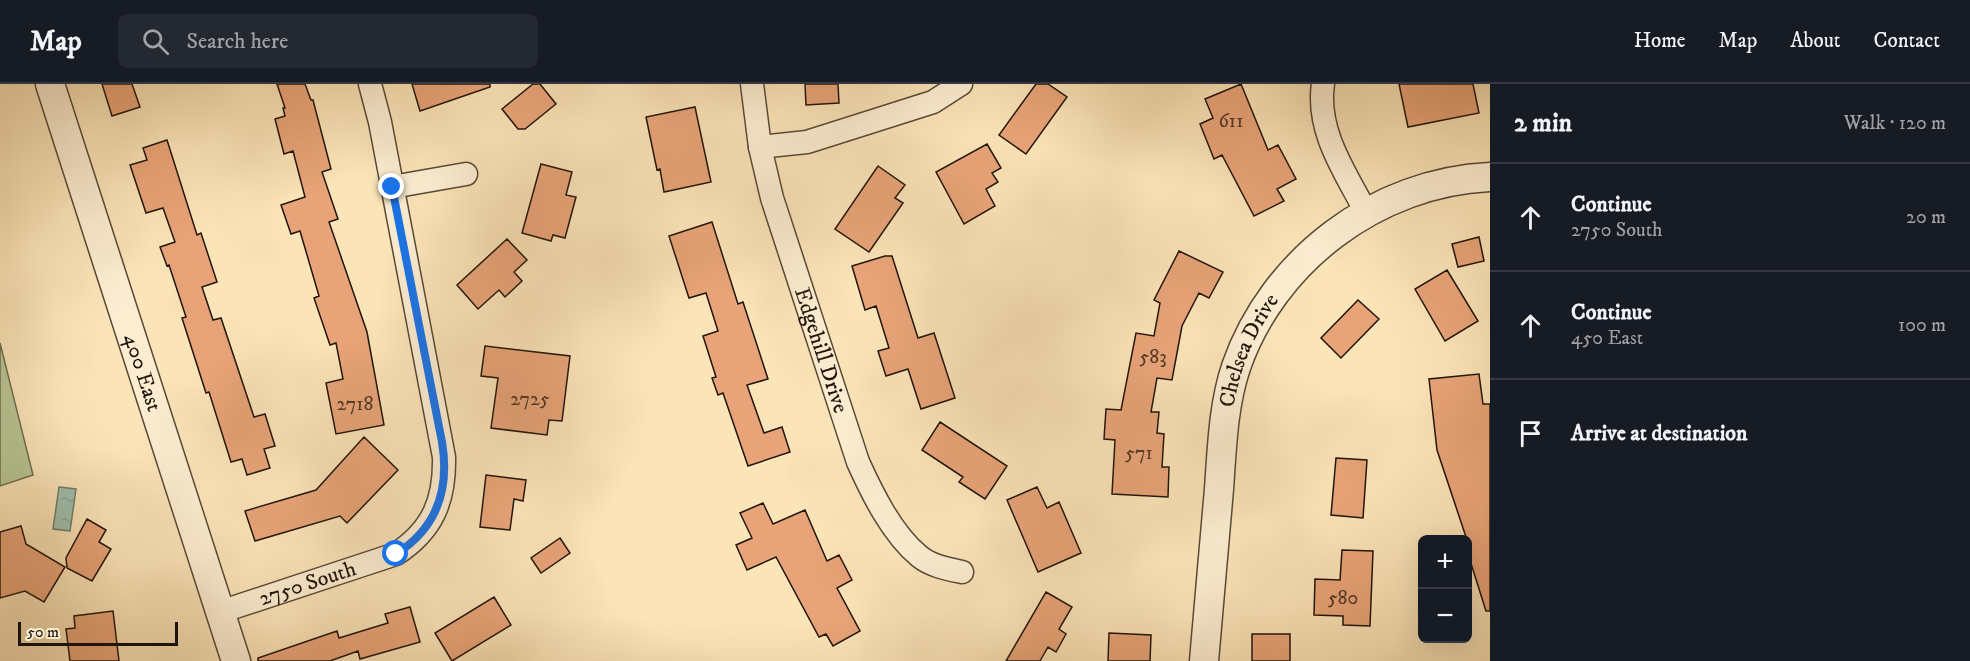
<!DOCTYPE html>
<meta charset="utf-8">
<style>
body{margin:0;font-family:"IM FELL DW Pica",serif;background:#242831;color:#f1f3f6}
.controls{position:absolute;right:18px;bottom:18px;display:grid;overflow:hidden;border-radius:9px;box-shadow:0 6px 24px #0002}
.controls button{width:54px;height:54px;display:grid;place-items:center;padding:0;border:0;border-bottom:2px solid #363941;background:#171b24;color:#f1f3f6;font:30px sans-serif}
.scale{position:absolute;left:18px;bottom:15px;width:160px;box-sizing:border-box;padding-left:6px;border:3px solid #20150c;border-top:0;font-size:16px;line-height:21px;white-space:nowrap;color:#20150c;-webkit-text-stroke:4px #fcedd1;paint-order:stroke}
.stop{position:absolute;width:18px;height:18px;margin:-14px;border:4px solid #1a73e8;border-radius:50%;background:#fff}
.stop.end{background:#1a73e8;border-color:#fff;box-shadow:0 2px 6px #0008}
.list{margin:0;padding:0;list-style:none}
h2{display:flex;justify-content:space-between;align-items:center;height:78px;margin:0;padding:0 24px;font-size:26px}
h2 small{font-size:20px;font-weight:400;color:#9ea1a6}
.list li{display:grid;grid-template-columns:39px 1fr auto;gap:18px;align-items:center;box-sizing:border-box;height:108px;padding:0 24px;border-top:2px solid #363941}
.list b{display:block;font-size:22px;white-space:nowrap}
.list p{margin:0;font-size:20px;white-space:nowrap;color:#9ea1a6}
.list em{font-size:20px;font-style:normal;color:#9ea1a6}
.icon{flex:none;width:33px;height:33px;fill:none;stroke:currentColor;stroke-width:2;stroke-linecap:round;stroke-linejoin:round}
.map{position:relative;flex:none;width:1490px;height:577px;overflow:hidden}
header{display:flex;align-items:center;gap:36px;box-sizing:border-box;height:84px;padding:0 30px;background:#171b24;border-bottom:2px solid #363941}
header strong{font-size:28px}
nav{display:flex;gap:33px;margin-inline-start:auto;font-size:21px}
.search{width:420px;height:54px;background:#242831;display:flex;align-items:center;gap:15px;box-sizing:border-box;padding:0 21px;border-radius:9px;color:#9ea1a6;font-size:22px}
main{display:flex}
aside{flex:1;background:#171b24}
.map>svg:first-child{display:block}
.green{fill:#b8c594;stroke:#6c6d50;stroke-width:1.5}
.water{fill:url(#water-ripples);stroke:#6c7b6d;stroke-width:1.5}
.building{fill:#e8a478;stroke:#20150c;stroke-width:1.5}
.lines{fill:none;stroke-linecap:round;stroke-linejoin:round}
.minor-casing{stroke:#574937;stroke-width:25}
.tertiary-casing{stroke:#574937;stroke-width:31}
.minor{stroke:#fcedd1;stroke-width:22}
.tertiary{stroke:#fcedd1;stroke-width:28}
.route{stroke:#1a73e8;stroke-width:8}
.labels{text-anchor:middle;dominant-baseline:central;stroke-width:5;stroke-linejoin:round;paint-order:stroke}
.number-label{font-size:20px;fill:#523927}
.street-label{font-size:22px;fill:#20150c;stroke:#fcedd1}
</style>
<header>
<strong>Map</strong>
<div class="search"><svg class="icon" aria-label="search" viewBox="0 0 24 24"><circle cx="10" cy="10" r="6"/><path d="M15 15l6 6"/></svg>Search here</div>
<nav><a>Home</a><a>Map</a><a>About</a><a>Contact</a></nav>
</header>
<main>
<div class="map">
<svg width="1490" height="577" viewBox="0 0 1490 577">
<defs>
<pattern id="water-ripples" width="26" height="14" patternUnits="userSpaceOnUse" patternTransform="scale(1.5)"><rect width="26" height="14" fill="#9fbfad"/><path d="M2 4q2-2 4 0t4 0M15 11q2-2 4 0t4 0" fill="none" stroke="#89a394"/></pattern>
</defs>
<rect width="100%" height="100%" fill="#fbe4b8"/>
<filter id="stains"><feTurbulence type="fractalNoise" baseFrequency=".00333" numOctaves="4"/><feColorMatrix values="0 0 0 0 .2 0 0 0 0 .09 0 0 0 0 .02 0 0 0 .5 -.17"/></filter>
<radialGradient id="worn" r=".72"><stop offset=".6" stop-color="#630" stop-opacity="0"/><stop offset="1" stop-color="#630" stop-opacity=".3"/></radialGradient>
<path class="green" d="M 0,259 L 33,391 L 0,402 Z"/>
<path class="water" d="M 59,403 L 76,405 L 70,447 L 53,445 Z"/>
<path class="building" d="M 102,0 L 132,0 L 140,23 L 112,32 Z
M 277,0 L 305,0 L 311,16 L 313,16 L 331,85 L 322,88 L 338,135 L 329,138 L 367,248 L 384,341 L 336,350 L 326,299 L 343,295 L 336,259 L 330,261 L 314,214 L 319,212 L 300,147 L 291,150 L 281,121 L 305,113 L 293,67 L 284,70 L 275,35 L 285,32 L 283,24 L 285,24 Z
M 412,0 L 490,0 L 490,3 L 420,27 Z
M 533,0 L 540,0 L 556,20 L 525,45 L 518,45 L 502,25 Z
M 805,0 L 838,0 L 839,19 L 806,21 Z
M 1036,0 L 1048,0 L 1067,13 L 1026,70 L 999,51 Z
M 1241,0 L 1268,66 L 1278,61 L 1296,95 L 1277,105 L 1284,117 L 1254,132 L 1222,71 L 1214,75 L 1200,40 L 1213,34 L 1205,15 Z
M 1399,0 L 1473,0 L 1479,29 L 1408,43 Z
M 695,23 L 711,98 L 664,108 L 660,85 L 657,86 L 646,33 Z
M 167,56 L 197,151 L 201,149 L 217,198 L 202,203 L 213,236 L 221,234 L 254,333 L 265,330 L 275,362 L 264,365 L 270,384 L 247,391 L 242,375 L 231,378 L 209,308 L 206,309 L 182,234 L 186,233 L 169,181 L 167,182 L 160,163 L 175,158 L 163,124 L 146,129 L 130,81 L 147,76 L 143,64 Z
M 987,60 L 1001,84 L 992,89 L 998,98 L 986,105 L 995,122 L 964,140 L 936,88 Z
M 541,80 L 572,88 L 566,111 L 576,113 L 565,154 L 553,151 L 551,157 L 522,149 Z
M 878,82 L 905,101 L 895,114 L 903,119 L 869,168 L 835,145 Z
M 712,138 L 738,220 L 743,218 L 768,295 L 747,301 L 764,349 L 782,343 L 790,368 L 748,382 L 723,309 L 718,311 L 712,294 L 716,293 L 703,252 L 718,247 L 706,209 L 689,214 L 669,152 Z
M 1479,153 L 1484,177 L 1458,183 L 1452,160 Z
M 507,155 L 527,176 L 514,188 L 522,197 L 505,213 L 499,206 L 478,225 L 457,201 Z
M 1179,167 L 1223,188 L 1209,214 L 1199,209 L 1182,242 L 1172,296 L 1157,294 L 1151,328 L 1159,328 L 1157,349 L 1164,350 L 1162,383 L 1169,383 L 1168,413 L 1112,410 L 1115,356 L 1104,355 L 1106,325 L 1121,326 L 1136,249 L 1154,252 L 1160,219 L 1154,216 Z
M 885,172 L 892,172 L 918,254 L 934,249 L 955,314 L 921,325 L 908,285 L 886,292 L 878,267 L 889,264 L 876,222 L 865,226 L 852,182 Z
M 1447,186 L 1478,237 L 1445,257 L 1415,205 Z
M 1358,216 L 1379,235 L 1341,274 L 1321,254 Z
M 485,262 L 570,272 L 562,337 L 549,336 L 547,351 L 491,344 L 498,294 L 481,292 Z
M 1479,290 L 1483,320 L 1490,320 L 1490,527 L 1486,527 L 1467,467 L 1467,456 L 1437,366 L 1429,295 Z
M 940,338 L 1007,382 L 985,415 L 959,398 L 963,393 L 922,366 Z
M 364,353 L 398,386 L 347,439 L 340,432 L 255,457 L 245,427 L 316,406 Z
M 1336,374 L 1367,376 L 1363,434 L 1331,431 Z
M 486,391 L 526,396 L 523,417 L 514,415 L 510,446 L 480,443 Z
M 1037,403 L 1047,424 L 1059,418 L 1081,469 L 1038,488 L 1007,416 Z
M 763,419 L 773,440 L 805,426 L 827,477 L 839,471 L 852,496 L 837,504 L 860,547 L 833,562 L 826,550 L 819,553 L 776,473 L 747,486 L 736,461 L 752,454 L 740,429 Z
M 87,435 L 106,446 L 99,458 L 111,465 L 92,497 L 67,484 L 66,474 Z
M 21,442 L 26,460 L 65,483 L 44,518 L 25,507 L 0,514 L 0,448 Z
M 560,454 L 570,469 L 541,489 L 531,474 Z
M 1342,466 L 1373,467 L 1370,542 L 1343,541 L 1343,532 L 1314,531 L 1315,495 L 1340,496 Z
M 1046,508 L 1072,523 L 1059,545 L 1066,550 L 1056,568 L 1048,563 L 1040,577 L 1006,577 Z
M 494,513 L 511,541 L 452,577 L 435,549 Z
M 410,523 L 420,558 L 360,575 L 358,567 L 330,577 L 258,577 L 258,574 L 337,547 L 339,554 L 388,539 L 385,530 Z
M 113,527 L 119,577 L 70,577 L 66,545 L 75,544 L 74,532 Z
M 1109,549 L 1151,551 L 1150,577 L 1108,577 Z
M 1252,550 L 1290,550 L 1290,577 L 1252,577 Z"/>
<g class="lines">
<g class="minor-casing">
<g id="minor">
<path id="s1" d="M 752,0 L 760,63 L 772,114 L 858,378 C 872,409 892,450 919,472 C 931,482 947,485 962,488"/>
<path d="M 1323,0 C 1316,47 1345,88 1366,128"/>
<path d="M 760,63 L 807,58 L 933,18 L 961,0"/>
<path d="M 392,103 L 466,90"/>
<path id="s2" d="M 220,528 L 396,470 C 433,446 445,416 444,373 L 380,38 L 370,0"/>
</g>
</g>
<g class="tertiary-casing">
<g id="tertiary">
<path id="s3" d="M 50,0 L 236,577"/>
<path id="s4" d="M 1204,577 C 1209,520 1214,462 1219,405 C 1222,364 1223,322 1236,283 C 1273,176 1377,98 1490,93"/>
</g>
</g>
<use href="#minor" class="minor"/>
<use href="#tertiary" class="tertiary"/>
</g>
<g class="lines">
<path class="route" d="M 392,103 L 442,358 C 450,406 437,444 396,470"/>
</g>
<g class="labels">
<g class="number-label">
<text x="1231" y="37">611</text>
<text x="1153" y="273">583</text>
<text x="530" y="315">2725</text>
<text x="355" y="320">2718</text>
<text x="1139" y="369">571</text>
<text x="1343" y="514">580</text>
</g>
<g class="street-label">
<text stroke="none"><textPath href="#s1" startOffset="276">Edgehill Drive</textPath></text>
<text stroke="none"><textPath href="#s4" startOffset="316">Chelsea Drive</textPath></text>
<text stroke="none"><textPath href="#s3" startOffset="303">400 East</textPath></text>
<text stroke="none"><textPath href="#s2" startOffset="92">2750 South</textPath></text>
</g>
</g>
<rect width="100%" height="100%" filter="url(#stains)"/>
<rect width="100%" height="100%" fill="url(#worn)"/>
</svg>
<div class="controls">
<button>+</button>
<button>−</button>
</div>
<div class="scale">50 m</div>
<div class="stop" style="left:396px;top:470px"></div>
<div class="stop end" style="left:392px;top:103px"></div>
</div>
<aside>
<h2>2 min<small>Walk · 120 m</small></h2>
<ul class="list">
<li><svg class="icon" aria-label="ahead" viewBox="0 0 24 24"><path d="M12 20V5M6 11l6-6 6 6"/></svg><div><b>Continue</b><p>2750 South</p></div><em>20 m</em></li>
<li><svg class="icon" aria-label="ahead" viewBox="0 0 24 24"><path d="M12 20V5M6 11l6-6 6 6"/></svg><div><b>Continue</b><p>450 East</p></div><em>100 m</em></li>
<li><svg class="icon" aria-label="arrive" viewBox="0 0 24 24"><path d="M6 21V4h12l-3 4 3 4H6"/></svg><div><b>Arrive at destination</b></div></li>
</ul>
</aside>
</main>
